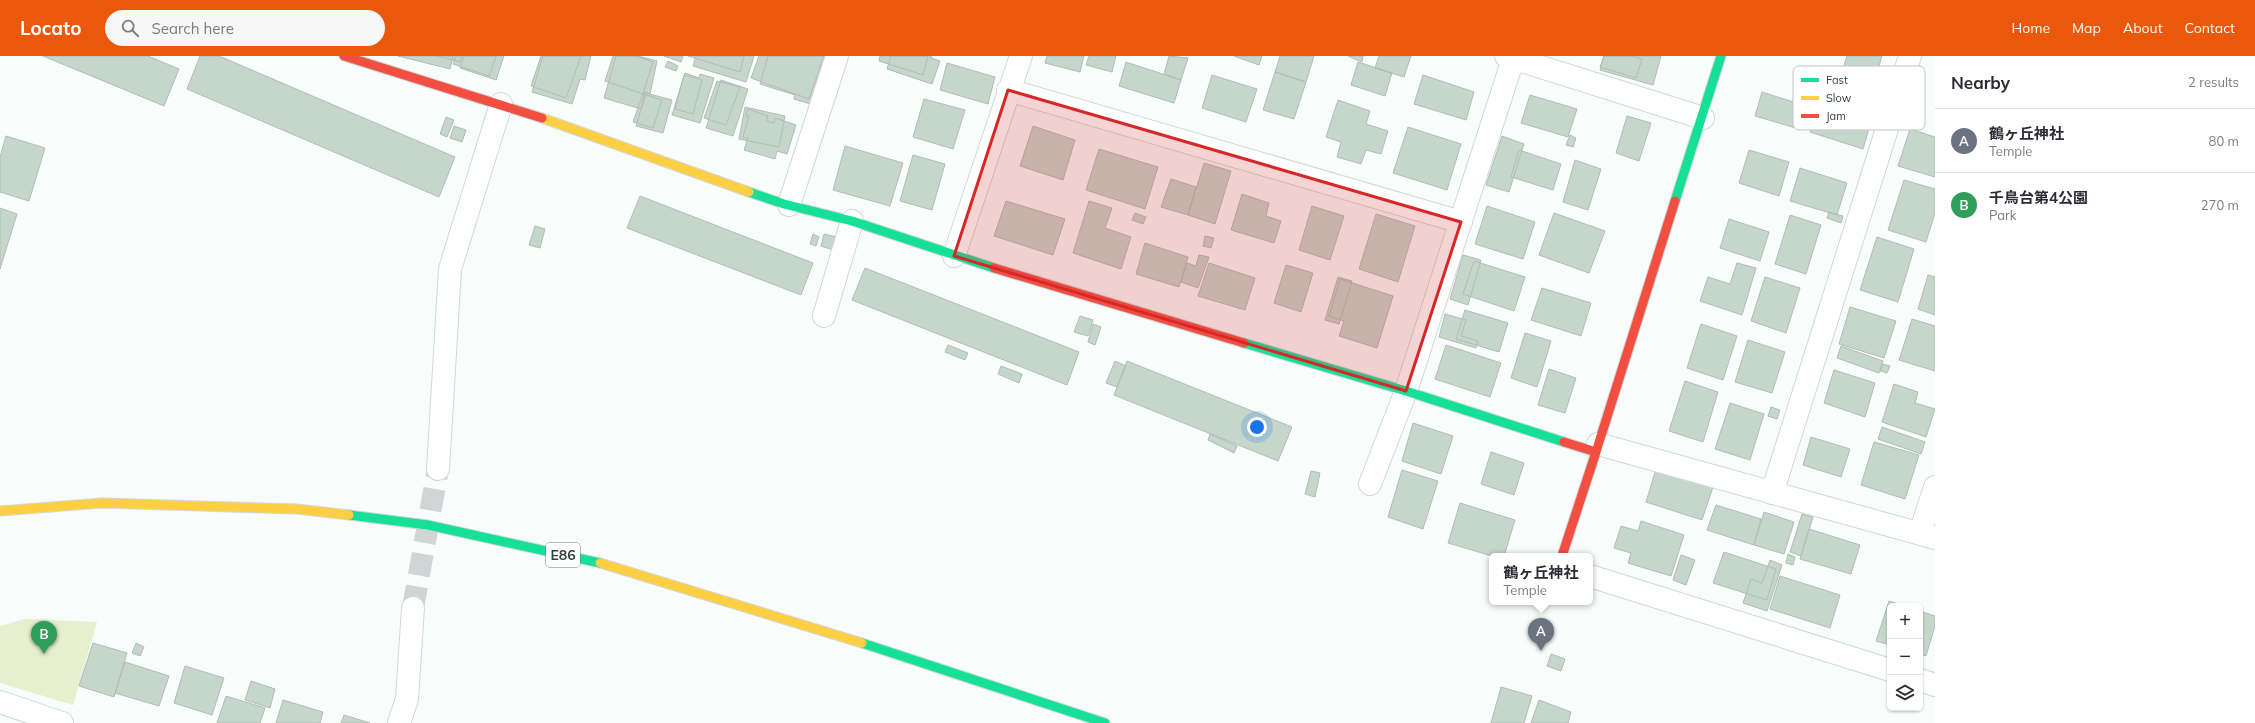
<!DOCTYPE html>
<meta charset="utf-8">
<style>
body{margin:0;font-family:Mulish,"Noto Sans JP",sans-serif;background:#f7f7f7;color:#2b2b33}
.controls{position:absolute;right:12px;bottom:12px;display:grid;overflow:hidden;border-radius:6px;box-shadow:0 1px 3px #0004}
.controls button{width:36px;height:36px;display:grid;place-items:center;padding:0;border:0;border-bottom:1px solid #e1e1e2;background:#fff;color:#2b2b33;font:20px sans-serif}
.you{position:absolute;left:1257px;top:371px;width:14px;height:14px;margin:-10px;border:3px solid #fff;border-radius:50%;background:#1a73e8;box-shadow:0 0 0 6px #1a73e833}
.badge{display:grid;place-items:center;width:26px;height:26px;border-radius:50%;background:#ea580c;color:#fff;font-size:13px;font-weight:700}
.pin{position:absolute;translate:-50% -33px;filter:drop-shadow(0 1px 2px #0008)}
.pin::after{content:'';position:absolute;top:21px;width:14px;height:12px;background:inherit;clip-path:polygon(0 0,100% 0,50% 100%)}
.popup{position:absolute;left:1489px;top:497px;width:104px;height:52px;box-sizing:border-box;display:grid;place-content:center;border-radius:6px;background:#fff;filter:drop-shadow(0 1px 3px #0005);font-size:13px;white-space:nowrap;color:#7c7c81}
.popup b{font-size:15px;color:#2b2b33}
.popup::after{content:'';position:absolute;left:50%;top:100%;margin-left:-8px;border:8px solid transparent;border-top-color:#fff}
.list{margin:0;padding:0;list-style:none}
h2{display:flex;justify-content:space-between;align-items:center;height:52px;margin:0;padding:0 16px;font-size:17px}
h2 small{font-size:13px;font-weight:400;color:#7c7c81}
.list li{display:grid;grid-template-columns:26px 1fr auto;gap:12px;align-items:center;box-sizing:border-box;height:64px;padding:0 16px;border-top:1px solid #e1e1e2}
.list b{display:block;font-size:15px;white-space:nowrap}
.list p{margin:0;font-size:13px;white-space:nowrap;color:#7c7c81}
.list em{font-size:13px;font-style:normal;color:#7c7c81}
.icon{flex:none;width:22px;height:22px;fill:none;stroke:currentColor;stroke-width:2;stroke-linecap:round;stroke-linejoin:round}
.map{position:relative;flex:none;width:1935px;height:667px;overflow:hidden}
header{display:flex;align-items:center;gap:24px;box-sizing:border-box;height:56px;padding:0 20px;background:#ea580c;color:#fff}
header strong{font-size:19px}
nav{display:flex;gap:22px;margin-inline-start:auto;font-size:14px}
.search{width:280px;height:36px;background:#f7f7f7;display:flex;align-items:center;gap:10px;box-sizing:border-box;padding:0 14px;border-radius:22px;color:#7c7c81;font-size:15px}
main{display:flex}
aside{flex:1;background:#fff}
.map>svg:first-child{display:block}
.green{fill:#e6efce}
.building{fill:#c5d6cb;stroke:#b4bbb7}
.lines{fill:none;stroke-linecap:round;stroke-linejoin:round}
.street-tunnel{stroke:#d0d6d5;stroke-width:22;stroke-dasharray:22 11;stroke-linecap:butt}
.street-casing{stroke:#d0d9d8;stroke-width:24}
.fast-casing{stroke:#d0d9d8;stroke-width:11}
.slow-casing{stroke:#d0d9d8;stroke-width:11}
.jam-casing{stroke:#d0d9d8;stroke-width:11}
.street{stroke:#fefffe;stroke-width:22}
.fast{stroke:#16e098;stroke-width:9}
.slow{stroke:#ffcf43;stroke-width:9}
.jam{stroke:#f24e42;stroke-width:9}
.marked{fill:#d62828;fill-opacity:0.2;stroke:#d62828;stroke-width:3;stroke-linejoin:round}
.labels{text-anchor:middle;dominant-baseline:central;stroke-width:3;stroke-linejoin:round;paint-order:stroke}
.shield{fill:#fff;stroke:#6e7977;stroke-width:1}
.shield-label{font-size:14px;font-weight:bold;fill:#303f3d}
.key{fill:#fff;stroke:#c1c5c5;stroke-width:1}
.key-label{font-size:11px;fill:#303f3d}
</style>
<header>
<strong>Locato</strong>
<div class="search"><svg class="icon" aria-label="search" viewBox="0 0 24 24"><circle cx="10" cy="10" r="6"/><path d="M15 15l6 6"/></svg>Search here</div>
<nav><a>Home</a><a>Map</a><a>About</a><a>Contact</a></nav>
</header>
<main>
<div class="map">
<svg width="1935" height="667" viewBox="0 0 1935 667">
<rect width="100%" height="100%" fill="#f8fcfb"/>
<path class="green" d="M 25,563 L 97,566 L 73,649 L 0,627 L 0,570 Z"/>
<path class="building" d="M 43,0 L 148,0 L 179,13 L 164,50 Z
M 200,0 L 219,0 L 455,101 L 439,141 L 187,33 Z
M 398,0 L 453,0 L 450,13 Z
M 437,0 L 462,0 L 460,6 Z
M 456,0 L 496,0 L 489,20 L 453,8 Z
M 464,0 L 504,0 L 496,24 L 460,12 Z
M 541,0 L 581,0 L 566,42 L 531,30 Z
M 543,0 L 591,0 L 585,24 L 580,23 L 572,48 L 532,36 Z
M 613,0 L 636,0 L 653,6 L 643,38 L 605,25 Z
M 616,0 L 638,0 L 657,5 L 650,38 L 645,36 L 641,53 L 604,42 Z
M 664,0 L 683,0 L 681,6 Z
M 688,0 L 744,0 L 740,16 Z
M 696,0 L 754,0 L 746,26 L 693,10 Z
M 759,0 L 824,0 L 809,43 L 751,22 Z
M 768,0 L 828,0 L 820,51 L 794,43 L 795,39 L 760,28 Z
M 880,0 L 928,0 L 923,19 L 879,5 Z
M 891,0 L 932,0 L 931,2 L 940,5 L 932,28 L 887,13 Z
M 1047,0 L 1084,0 L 1080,16 L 1045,7 Z
M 1089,0 L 1116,0 L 1112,16 L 1086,9 Z
M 1169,0 L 1188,2 L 1181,24 L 1164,18 Z
M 1234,0 L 1262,0 L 1259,9 Z
M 1280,0 L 1314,0 L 1306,26 L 1275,16 Z
M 1348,0 L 1363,0 L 1362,6 Z
M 1379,0 L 1411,0 L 1404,21 L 1375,12 Z
M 1604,0 L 1661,0 L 1653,29 L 1600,14 Z
M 1604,0 L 1632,0 L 1642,3 L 1636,22 L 1600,11 Z
M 1847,0 L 1882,0 L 1873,30 L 1841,20 Z
M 668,5 L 678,10 L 676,15 L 665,11 Z
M 1126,6 L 1181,24 L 1174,47 L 1119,30 Z
M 1358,6 L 1392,17 L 1385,40 L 1351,29 Z
M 947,7 L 995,21 L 988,48 L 940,34 Z
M 1275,16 L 1306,26 L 1294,63 L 1263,54 Z
M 685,17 L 699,22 L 700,18 L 714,22 L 700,67 L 672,59 Z
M 684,19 L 702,24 L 693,58 L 675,53 Z
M 1212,19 L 1257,33 L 1246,66 L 1202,52 Z
M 1423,19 L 1474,36 L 1466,64 L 1414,48 Z
M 721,24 L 748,33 L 733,80 L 706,72 Z
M 717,25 L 740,31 L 726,69 L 704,62 Z
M 1762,36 L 1806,50 L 1799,73 L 1755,60 Z
M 1846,36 L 1879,47 L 1872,66 L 1839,56 Z
M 646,37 L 672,44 L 663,77 L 636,70 Z
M 643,38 L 662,44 L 653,72 L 633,66 Z
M 1530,39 L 1577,53 L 1568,81 L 1521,67 Z
M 1821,42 L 1873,58 L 1863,93 L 1810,76 Z
M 924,43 L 965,54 L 953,93 L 913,81 Z
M 1338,44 L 1370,55 L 1366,68 L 1388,75 L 1381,98 L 1366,94 L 1361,108 L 1337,101 L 1341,86 L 1326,81 Z
M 745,51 L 785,60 L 779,91 L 739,83 Z
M 748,53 L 768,60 L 766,65 L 774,67 L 775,62 L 796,69 L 787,98 L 777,95 L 775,103 L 744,94 L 748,82 L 743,81 L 749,60 L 746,60 Z
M 1627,60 L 1651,67 L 1639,105 L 1616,97 Z
M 446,61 L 454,64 L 447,81 L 440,78 Z
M 454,70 L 466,74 L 462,86 L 450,82 Z
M 1033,70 L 1075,84 L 1063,124 L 1020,110 Z
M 1408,71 L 1461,88 L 1447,134 L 1393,117 Z
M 1910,73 L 1935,81 L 1935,121 L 1898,110 Z
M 1570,79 L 1576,82 L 1573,91 L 1566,89 Z
M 6,80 L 45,92 L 29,145 L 0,136 L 0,101 Z
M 1502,80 L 1524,88 L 1509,136 L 1486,129 Z
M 845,90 L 903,107 L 890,150 L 833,134 Z
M 1099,93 L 1158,111 L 1145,153 L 1086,134 Z
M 1519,94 L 1561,108 L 1553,134 L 1511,121 Z
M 1749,94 L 1789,106 L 1779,140 L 1739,127 Z
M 913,99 L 945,108 L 932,154 L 900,145 Z
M 1575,104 L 1601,113 L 1588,154 L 1563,146 Z
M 1204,107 L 1231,115 L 1215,168 L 1188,159 Z
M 1800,112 L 1847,127 L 1837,159 L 1790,145 Z
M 1171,123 L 1196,131 L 1188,159 L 1161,151 Z
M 1904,124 L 1935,133 L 1935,157 L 1926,186 L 1888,174 Z
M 1242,138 L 1269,147 L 1266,160 L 1281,165 L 1274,187 L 1231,174 Z
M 640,140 L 813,207 L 801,239 L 627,172 Z
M 1006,145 L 1065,163 L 1053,199 L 994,180 Z
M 1089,145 L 1112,152 L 1105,172 L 1131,181 L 1121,213 L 1073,197 Z
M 1312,150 L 1344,160 L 1330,204 L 1299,194 Z
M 1487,150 L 1535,166 L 1523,203 L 1475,188 Z
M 0,152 L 17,158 L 0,213 Z
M 1829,156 L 1843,160 L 1841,167 L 1827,162 Z
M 1135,157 L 1146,161 L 1143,168 L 1132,164 Z
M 1554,157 L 1605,175 L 1589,217 L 1539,199 Z
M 1376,158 L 1415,170 L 1398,226 L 1359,213 Z
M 1790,159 L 1821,169 L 1806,218 L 1775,208 Z
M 1729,163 L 1769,176 L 1760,205 L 1720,192 Z
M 535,170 L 545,173 L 540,192 L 529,189 Z
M 813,178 L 819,181 L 816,190 L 810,188 Z
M 824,178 L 837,181 L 833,194 L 821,190 Z
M 1205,180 L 1214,182 L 1211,192 L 1203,190 Z
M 1877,181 L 1914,193 L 1898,246 L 1860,234 Z
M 1145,187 L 1188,201 L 1179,231 L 1136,218 Z
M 1199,199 L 1209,201 L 1198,232 L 1181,226 L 1187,207 L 1196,210 Z
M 1463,199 L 1481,204 L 1468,249 L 1450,243 Z
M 1474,205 L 1525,221 L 1514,255 L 1463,238 Z
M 1209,207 L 1255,222 L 1245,254 L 1198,240 Z
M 1737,207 L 1756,212 L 1742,259 L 1700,245 L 1708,221 L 1730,228 Z
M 1286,209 L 1313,217 L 1301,256 L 1274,247 Z
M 865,212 L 1079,296 L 1067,329 L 852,244 Z
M 1928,219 L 1935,221 L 1935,259 L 1918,253 Z
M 1338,221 L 1352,225 L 1339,268 L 1325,264 Z
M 1765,221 L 1800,232 L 1786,277 L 1751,265 Z
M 1340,223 L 1393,240 L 1377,292 L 1339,280 L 1344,265 L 1329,260 Z
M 1542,232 L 1591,247 L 1581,280 L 1531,264 Z
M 1850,251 L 1896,265 L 1884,302 L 1839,288 Z
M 1465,254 L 1508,267 L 1499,296 L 1456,283 Z
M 1445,258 L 1466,264 L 1461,280 L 1478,285 L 1476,292 L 1439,281 Z
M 1080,260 L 1093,264 L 1088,280 L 1074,276 Z
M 1912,263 L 1935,270 L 1935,315 L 1899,304 Z
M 1093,268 L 1101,271 L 1095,289 L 1088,286 Z
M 1701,268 L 1737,280 L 1723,324 L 1687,312 Z
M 1525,277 L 1551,285 L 1537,331 L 1511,322 Z
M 1748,284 L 1785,296 L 1772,337 L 1735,326 Z
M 948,289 L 968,297 L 965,304 L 945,296 Z
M 1446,289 L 1501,307 L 1490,341 L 1435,323 Z
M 1841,290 L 1883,305 L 1879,317 L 1837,302 Z
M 1115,305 L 1126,310 L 1117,331 L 1106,327 Z
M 1127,305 L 1292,371 L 1278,405 L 1114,339 Z
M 1883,308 L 1890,310 L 1887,317 L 1880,315 Z
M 1001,310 L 1022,318 L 1019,327 L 998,318 Z
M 1549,313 L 1576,322 L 1565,357 L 1538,349 Z
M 1834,314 L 1875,327 L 1865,361 L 1824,347 Z
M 1685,325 L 1718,336 L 1703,386 L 1669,375 Z
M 1894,328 L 1918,336 L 1915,347 L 1935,353 L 1926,381 L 1882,366 Z
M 1730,347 L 1764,358 L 1750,404 L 1715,393 Z
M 1771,351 L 1780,354 L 1777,363 L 1768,360 Z
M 1413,367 L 1453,380 L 1441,418 L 1402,405 Z
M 1882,371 L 1925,386 L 1921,398 L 1878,383 Z
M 1210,378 L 1237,390 L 1234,397 L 1208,384 Z
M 1811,381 L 1850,393 L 1841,421 L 1803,409 Z
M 1874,386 L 1919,399 L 1905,443 L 1861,429 Z
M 1491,396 L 1524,407 L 1514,439 L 1481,428 Z
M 1656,413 L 1713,431 L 1702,464 L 1646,446 Z
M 1402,414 L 1438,425 L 1423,473 L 1388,461 Z
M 1311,415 L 1320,417 L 1315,441 L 1305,438 Z
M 1460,447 L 1515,464 L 1504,500 L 1492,500 L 1448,487 Z
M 1716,449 L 1761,463 L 1754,489 L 1707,474 Z
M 1764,456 L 1794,466 L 1784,498 L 1754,489 Z
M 1802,458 L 1813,461 L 1801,500 L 1790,496 Z
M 1641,465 L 1684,479 L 1671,520 L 1628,507 L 1631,497 L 1614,492 L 1621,470 L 1638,475 Z
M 1809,473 L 1860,489 L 1851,518 L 1800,503 Z
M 1724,496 L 1776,513 L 1767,544 L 1713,527 Z
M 1788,498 L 1795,501 L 1793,509 L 1786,507 Z
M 1681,499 L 1695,504 L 1686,529 L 1673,524 Z
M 1770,504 L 1782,509 L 1767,555 L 1743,547 L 1751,523 L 1762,527 Z
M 1780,520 L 1840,539 L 1830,572 L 1770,553 Z
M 1889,545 L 1904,550 L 1890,550 L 1890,589 L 1876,585 Z
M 1920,555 L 1935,560 L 1935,570 L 1926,600 L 1920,598 Z
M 93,587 L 127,597 L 114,641 L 79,630 Z
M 136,587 L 144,591 L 140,600 L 132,597 Z
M 1551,598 L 1565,603 L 1561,615 L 1547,610 Z
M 125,606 L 169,620 L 159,650 L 115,637 Z
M 185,610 L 224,622 L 212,659 L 174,647 Z
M 251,625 L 275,633 L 270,652 L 245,644 Z
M 1501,631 L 1532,640 L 1524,667 L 1491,667 Z
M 226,640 L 265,652 L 260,667 L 217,667 Z
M 283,644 L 323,656 L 320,667 L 276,667 Z
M 1539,644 L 1571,656 L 1568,667 L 1531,667 Z
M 344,659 L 370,667 L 341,667 Z"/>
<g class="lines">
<path class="street-tunnel" d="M 413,552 L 438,413"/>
<g class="street-casing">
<path id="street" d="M 1506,0 L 1703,62
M 1008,34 L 1461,166
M 789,149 L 837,0
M 954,200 L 1021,0
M 824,260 L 852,165
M 1598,388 L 1935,482
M 438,413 L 450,213 L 501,48
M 1370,428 L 1406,335 L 1514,0
M 1772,437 L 1910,0
M 1920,477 L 1935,431
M 1590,520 L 1890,614
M 1920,624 L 1935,629
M 0,646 L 62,667
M 399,667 L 407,643 L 413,552"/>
</g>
<g class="fast-casing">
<path id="fast" d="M 749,136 L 784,148 L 852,165 L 994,212
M 1675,145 L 1721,0
M 1244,287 L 1406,335 L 1564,386
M 349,459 L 428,469 L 600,507
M 862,587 L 1105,667"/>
</g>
<g class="slow-casing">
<path id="slow" d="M 542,62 L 749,136
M 0,455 L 102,447 L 297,453 L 349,459
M 600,507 L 862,587"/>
</g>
<g class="jam-casing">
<path id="jam" d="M 344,0 L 542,62
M 994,212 L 1244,287
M 1596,396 L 1675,145
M 1562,500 L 1596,396 L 1564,386"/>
</g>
<use href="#street" class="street"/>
<use href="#fast" class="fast"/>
<use href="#slow" class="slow"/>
<use href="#jam" class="jam"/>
</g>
<path class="marked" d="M 1008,34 L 1461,166 L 1406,335 L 954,200 Z"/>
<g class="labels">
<rect class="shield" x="546" y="487" width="34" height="24" rx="3"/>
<g class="shield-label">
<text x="563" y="499">E86</text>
</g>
</g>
<rect x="1793" y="10" width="132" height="64" rx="6" class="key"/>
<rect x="1801" y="22" width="18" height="4" fill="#16e098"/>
<rect x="1801" y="40" width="18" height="4" fill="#ffcf43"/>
<rect x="1801" y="58" width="18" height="4" fill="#f24e42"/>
<g class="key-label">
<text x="1826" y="28">Fast</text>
<text x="1826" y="46">Slow</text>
<text x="1826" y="64">Jam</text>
</g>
</svg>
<div class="controls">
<button>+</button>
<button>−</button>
<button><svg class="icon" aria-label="layers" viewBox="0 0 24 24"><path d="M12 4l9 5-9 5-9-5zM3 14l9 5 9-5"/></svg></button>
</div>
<div class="you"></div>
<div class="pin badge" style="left:1541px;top:595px;background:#6b7280">A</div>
<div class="popup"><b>鶴ヶ丘神社</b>Temple</div>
<div class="pin badge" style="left:44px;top:598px;background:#2e9e5b">B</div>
</div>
<aside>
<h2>Nearby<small>2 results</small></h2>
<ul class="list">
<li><span class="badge" style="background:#6b7280">A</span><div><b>鶴ヶ丘神社</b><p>Temple</p></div><em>80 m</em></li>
<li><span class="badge" style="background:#2e9e5b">B</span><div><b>千鳥台第4公園</b><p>Park</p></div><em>270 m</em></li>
</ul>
</aside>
</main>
